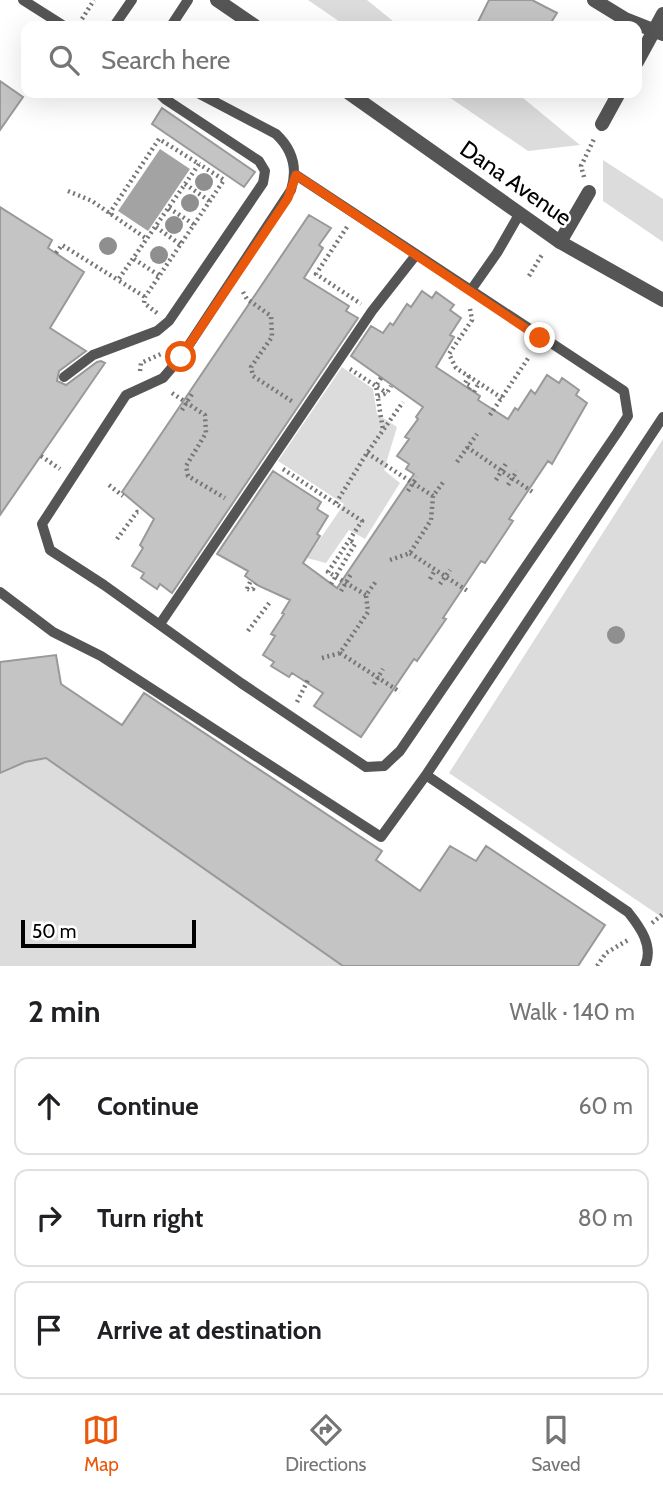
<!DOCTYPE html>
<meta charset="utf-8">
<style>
body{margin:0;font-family:Cabin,sans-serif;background:#f2f2f2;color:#202124}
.scale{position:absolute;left:21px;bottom:18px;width:175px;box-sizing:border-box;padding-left:7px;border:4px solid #000;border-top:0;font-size:19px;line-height:24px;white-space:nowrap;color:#000;-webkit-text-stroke:5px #fff;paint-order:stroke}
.stop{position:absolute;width:21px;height:21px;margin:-16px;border:5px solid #ea580c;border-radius:50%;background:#fff}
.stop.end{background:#ea580c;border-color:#fff;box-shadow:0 2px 7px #0008}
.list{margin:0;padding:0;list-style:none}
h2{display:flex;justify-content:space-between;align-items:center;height:91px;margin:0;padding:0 28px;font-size:30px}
h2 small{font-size:23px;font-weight:400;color:#757577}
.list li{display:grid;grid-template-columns:46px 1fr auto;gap:21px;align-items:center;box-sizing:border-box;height:98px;margin:0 14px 14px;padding:0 14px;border:2px solid #e0e0e0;border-radius:14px}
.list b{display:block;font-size:26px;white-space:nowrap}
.list em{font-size:23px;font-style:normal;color:#757577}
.icon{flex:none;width:38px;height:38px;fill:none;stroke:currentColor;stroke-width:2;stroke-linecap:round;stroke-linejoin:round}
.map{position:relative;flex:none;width:663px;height:966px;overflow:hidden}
.search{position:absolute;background:#fff;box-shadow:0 7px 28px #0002;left:21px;right:21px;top:21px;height:77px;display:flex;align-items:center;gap:18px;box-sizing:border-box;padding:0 24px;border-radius:14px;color:#757577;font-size:26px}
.sheet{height:427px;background:#fff}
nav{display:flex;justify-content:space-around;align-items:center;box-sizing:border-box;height:98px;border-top:2px solid #e0e0e0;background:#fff;font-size:19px;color:#757577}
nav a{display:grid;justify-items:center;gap:4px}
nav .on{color:#ea580c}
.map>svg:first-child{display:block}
.green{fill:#dcdcdc}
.water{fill:#a3a3a3}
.building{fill:#c4c4c4;stroke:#999;stroke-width:2}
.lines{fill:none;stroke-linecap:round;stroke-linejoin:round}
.path{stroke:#777;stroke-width:4.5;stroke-dasharray:2 3.5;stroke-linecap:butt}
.service{stroke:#555;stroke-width:10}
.pedestrian{stroke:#555;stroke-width:14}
.minor{stroke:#555;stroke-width:14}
.tertiary{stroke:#555;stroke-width:14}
.tree{fill:#8f8f8f}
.route{stroke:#ea580c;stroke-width:9}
.labels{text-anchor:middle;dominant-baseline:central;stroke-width:5;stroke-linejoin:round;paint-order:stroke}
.street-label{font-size:23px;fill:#000;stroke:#fff}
</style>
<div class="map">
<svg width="663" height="966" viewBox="0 0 663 966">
<rect width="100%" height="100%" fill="#fff"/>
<path class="green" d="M 308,0 L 367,0 L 399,26 L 346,26 Z
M 443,93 L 517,93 L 580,145 L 528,151 Z
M 603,160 L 663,199 L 663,242 L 603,201 Z
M 342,367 L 373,389 L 377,414 L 397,427 L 384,470 L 400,483 L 365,539 L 349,530 L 326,563 L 307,558 L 344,504 L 278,461 Z
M 663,439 L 663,918 L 449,773 Z
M 15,729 L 361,966 L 0,966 L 0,734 Z"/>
<path class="water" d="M 160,149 L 190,169 L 148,231 L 118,211 Z"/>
<path class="building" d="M 489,0 L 532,0 L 557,13 L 549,26 L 476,26 Z
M 0,81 L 23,97 L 0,130 Z
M 162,108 L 255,172 L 244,187 L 152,124 Z
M 0,207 L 52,240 L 48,248 L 84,272 L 50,328 L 86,351 L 59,371 L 57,381 L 66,385 L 97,362 L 101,361 L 105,363 L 0,515 Z
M 309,215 L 331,228 L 319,245 L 323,248 L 304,278 L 349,306 L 346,311 L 358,318 L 172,593 L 160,584 L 157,589 L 141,578 L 144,573 L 132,566 L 143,548 L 140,545 L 154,519 L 122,492 Z
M 422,291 L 432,298 L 436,292 L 454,305 L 450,310 L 461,318 L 450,335 L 454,337 L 436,367 L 480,396 L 478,400 L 508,419 L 515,408 L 518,410 L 531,390 L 535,394 L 547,375 L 559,383 L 562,378 L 579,390 L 576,395 L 587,403 L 552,464 L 548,461 L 509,519 L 513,521 L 485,563 L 481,561 L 443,618 L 446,619 L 417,661 L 414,659 L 361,737 L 314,706 L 323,693 L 292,673 L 289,677 L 271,666 L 274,662 L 263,655 L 275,636 L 271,634 L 284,614 L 282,613 L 290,600 L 259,586 L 245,576 L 248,571 L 217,554 L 273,471 L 321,502 L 317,509 L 328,516 L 317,534 L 320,536 L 303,563 L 337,588 L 414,474 L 406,469 L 409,464 L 397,456 L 409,439 L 405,437 L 418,419 L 416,417 L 423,407 L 351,356 L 371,326 L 383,333 L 390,323 L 393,325 L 407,304 L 411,307 Z
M 56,655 L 61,684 L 122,725 L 144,693 L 382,851 L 376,860 L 420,891 L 450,846 L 476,861 L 486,846 L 605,925 L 578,966 L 343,966 L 46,758 L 25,762 L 0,773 L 0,662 Z"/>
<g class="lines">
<path class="path" d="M 82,19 L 94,0
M 584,177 L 581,166 L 595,137
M 185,184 L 211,202
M 68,191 L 92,201 L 147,239
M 169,208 L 195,225
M 109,214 L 159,139 L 199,164 L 118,280 L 145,297
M 156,227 L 181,245
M 347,227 L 316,274 L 361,304
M 56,253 L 62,245 L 118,280
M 134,259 L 160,276
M 529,276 L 543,253
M 243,292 L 247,299 L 271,316 L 272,337 L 251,367 L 253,376 L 293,402
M 470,309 L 472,320 L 449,354 L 456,368 L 502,398
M 157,313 L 144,303 L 145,297 L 224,180 L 199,164
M 350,369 L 376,386 L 383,430
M 140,371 L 141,363 L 161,354
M 469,376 L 465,383 L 471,386 L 469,389
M 381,378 L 376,386 L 387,393
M 474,392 L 479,383
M 172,393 L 205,415 L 206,433 L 186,466 L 188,476 L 225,498
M 378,396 L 387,393 L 391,386
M 182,410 L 192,394
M 490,415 L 529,357
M 467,447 L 534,493
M 367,453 L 433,496
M 41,456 L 60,469
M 457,462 L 477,434
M 283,469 L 362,521 L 328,572 L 366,595
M 496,480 L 507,462
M 109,485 L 123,496
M 508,485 L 517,471
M 408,491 L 417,477
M 336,503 L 367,453 L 403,402
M 117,539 L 137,512 L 142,512
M 410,553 L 469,592
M 390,560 L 410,553 L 431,520 L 433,496 L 444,481
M 430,579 L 435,570
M 331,584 L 355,544 L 350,540
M 440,584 L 450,570
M 247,589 L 253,589 L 256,584
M 247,589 L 251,580
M 341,591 L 351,574
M 248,631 L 270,602
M 340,653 L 400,692
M 322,658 L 340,653 L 368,612 L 366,595 L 377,580
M 374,684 L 383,669
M 297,702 L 308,680
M 652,923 L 663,914
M 597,966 L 606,953 L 628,940"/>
<path class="service" d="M 23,0 L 64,26
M 114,26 L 132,0
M 171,26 L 188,0
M 198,93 L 276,134 C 293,150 298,168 291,190 L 181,357 L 163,378 L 126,395 L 42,524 L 50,550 L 104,585 L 241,683 L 366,767 L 384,766 L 400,751 L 617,433 L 628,416 L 624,391 L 296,175
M 471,290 L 497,253 L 520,213
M 64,377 L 93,355 L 157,331 L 169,321 L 263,183 L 265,171 L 259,161 L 165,99 L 159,93
M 0,592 L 53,632 L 101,656 L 381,837 L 426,775 L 663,417
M 160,624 L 372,311 L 416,255
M 426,775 L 628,912 C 640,927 654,946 645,966"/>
<path class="pedestrian" d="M 560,242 L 589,192"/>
<path class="minor" d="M 594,0 L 625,19 L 663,34
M 637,62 L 663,14
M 602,124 L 619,93"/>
<path class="tertiary" d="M 217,0 L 255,26
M 349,93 L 560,242 L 663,300"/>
</g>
<g class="tree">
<circle cx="204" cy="182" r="9"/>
<circle cx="190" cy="203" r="9"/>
<circle cx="174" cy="225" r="9"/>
<circle cx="108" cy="246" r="9"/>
<circle cx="159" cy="255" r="9"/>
<circle cx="616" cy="635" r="9"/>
</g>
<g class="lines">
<path class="route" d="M 181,357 L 288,198 L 296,175 L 540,338"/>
</g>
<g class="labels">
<g class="street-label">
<text transform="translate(516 183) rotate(35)">Dana Avenue</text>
</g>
</g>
</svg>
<div class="scale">50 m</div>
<div class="stop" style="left:181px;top:357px"></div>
<div class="stop end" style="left:540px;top:338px"></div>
<div class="search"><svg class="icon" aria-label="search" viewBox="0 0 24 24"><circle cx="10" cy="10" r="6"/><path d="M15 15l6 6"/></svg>Search here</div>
</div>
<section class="sheet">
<h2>2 min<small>Walk · 140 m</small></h2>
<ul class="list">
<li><svg class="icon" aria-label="ahead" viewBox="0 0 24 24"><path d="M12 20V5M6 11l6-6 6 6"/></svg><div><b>Continue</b></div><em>60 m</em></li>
<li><svg class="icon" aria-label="right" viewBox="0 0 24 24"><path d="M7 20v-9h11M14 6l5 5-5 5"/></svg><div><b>Turn right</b></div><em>80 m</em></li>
<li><svg class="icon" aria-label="arrive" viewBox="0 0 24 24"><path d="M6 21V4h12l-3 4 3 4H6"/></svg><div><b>Arrive at destination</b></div></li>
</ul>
</section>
<nav>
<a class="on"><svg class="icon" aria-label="map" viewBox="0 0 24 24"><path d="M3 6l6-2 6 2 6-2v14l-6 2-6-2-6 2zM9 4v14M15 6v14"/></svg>Map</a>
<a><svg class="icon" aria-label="directions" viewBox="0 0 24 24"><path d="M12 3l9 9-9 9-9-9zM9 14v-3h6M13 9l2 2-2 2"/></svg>Directions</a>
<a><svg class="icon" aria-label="saved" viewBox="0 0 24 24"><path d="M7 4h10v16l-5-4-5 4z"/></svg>Saved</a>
</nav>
